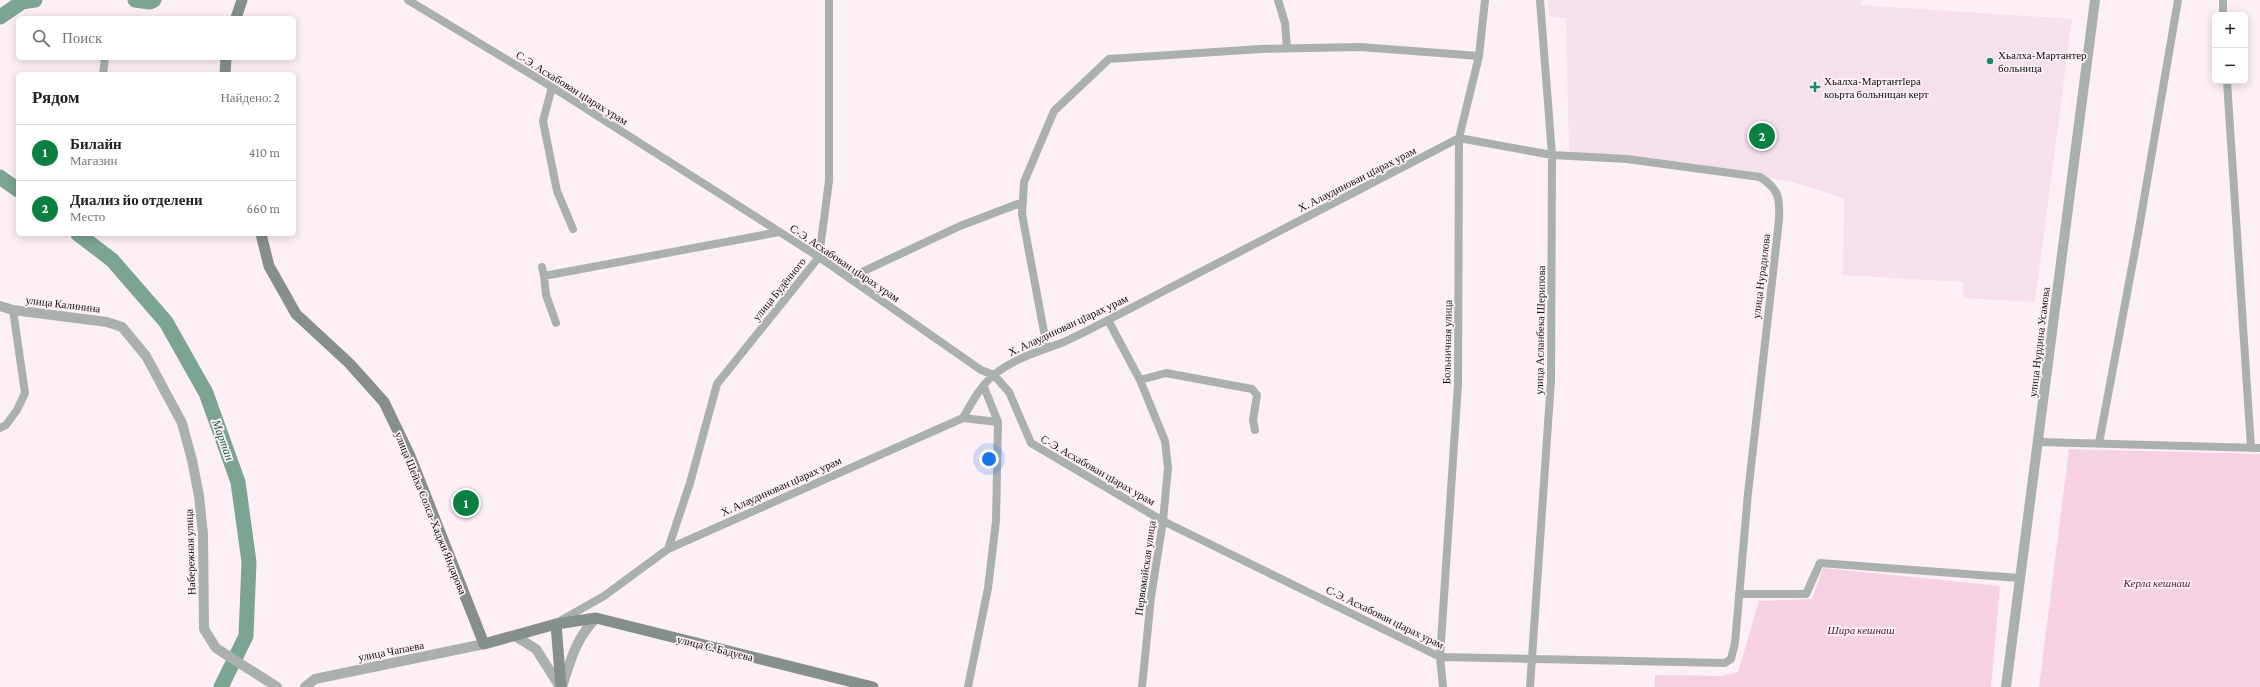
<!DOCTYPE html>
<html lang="ru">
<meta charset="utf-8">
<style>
body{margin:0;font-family:"Crimson Pro",serif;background:#f2f2f2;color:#222}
.controls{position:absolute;right:12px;top:12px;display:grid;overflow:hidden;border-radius:6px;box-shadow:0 2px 10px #0003}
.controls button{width:36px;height:36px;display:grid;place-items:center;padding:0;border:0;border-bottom:1px solid #e0e0e0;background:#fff;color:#222;font:20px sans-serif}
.you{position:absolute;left:989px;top:459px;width:14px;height:14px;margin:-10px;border:3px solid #fff;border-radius:50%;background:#1a73e8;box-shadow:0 0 0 6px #1a73e833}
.badge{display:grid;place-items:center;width:26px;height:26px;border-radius:50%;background:#0b8043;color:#fff;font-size:13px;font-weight:700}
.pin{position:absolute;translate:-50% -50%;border:2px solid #fff;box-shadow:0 1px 4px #0006}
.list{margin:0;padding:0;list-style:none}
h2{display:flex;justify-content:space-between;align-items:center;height:52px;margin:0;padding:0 16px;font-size:17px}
h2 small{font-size:13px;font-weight:400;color:#767676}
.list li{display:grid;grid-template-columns:26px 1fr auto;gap:12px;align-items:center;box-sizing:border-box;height:56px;padding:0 16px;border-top:1px solid #e0e0e0}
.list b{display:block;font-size:15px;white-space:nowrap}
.list p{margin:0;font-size:13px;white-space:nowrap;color:#767676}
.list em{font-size:13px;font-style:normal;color:#767676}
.icon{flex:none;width:22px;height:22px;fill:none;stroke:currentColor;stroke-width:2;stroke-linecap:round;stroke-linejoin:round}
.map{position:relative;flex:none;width:2260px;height:687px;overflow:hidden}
.search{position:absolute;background:#fff;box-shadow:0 2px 10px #0003;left:16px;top:16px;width:280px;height:44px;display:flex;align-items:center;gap:10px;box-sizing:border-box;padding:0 14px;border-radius:6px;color:#767676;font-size:15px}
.panel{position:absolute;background:#fff;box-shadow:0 2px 10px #0003;left:16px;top:72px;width:280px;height:164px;border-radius:6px}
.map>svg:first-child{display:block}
.built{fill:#f6e0eb}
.green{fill:#f6d0e3}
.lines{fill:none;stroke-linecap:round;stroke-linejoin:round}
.river{stroke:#7ca492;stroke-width:15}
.minor{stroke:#aab0ad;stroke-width:8}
.tertiary{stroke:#aab0ad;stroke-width:10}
.secondary{stroke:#868f8b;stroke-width:11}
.poi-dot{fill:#1d8865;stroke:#fdeff6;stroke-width:1.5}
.labels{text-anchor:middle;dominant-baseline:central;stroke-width:3.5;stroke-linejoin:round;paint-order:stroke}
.poi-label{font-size:11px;fill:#151113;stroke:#fdeff6;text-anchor:start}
.street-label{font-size:11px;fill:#151113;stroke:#fdeff6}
.park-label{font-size:11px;font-style:italic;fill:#50203c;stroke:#fdeff6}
.water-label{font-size:12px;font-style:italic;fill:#165f46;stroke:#fdeff6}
</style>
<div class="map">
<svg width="2260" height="687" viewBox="0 0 2260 687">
<rect width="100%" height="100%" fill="#fdeff6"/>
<path class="built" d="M 1548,0 L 1861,0 L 1860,5 L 2072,19 L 2035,302 L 1963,298 L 1963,282 L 1843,275 L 1844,198 L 1789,181 L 1728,171 L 1569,154 L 1566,18 L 1550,17 Z"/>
<path class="green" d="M 2069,449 L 2260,454 L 2260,687 L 2039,687 Z
M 1823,568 L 2000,586 L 1991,687 L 1655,687 L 1655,675 L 1722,676 L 1738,672 L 1759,601 L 1812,599 Z"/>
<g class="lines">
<path class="river" d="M 135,0 L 150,2 L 154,0
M 0,17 L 22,2 L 35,0
M 0,177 L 18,190
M 78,234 L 112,260 L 166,322 L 206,393 L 238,482 L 249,562 L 246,636 L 221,687"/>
<path class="minor" d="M 408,0 L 552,87 L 819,257 L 981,370 L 994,375 L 1009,392 L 1031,443 L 1163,521 L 1440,657 L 1725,663 L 1731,659 L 1735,643 L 1748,493 L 1779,220 C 1780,198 1779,189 1760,177 L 1627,159 L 1552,155 L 1459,138 L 1108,320 C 1093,328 1079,335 1064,342 C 1040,351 1015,358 995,374 C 981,385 972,402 963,418 L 668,549 L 604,596 L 560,621
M 1278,0 L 1285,23 L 1287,49
M 2223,0 L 2223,15
M 103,74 L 105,58
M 2227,81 L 2251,448
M 552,87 L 543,121 L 557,191 L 573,229
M 542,267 L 544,276 L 779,232
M 544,276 L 546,295 L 556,323
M 849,278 L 960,226 L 1023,202
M 1108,320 L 1140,380 L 1165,441 L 1168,468 L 1163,521 L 1151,597 L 1142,687
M 1047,348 L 1022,214 L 1024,182 L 1054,111 L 1109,59 L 1261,49 L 1360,47 L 1479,56
M 1140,380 L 1166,373 L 1252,389 L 1257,395 L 1253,420 L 1255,430
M 963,418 L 998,422
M 0,428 L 6,425 L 17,410 L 25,393 L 13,310
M 2039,442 L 2260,448
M 2099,443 L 2137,240 L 2178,0
M 668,549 L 690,483 L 717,384 L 819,257 L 829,181 L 829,0
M 1739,594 L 1806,594 L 1820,563 L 2019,578
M 968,687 L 988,588 L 996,521 L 998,422 L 984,387
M 1443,687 L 1440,657 L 1458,384 L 1459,138 L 1479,56 L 1485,0
M 1530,687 L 1551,380 L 1552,155 L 1540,0"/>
<path class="tertiary" d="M 0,306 L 13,310 L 107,322 L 122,327 L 146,356 L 182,423 L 192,460 L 199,496 L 203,534 L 204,629 L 216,648 L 277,687
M 515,636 L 536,649 L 560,687
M 305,687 L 315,679 L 484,644
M 562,687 C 571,659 575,640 596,618
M 2006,687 L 2095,0"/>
<path class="secondary" d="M 236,18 L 242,0
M 225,74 L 226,58
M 261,234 L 269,266 L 296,314 L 349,363 L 384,402 L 410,456 L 484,644 L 556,624 L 596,618 L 873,687
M 556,624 L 561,687"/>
</g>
<g class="poi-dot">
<circle cx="1990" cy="61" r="4"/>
<path d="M1813 81h4v4h4v4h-4v4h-4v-4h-4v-4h4z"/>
</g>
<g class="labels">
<g class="poi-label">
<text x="1998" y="55">Хьалха-Мартантер<tspan x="1998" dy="13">больница</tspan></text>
<text x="1824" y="81">Хьалха-МартантIера<tspan x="1824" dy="13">коьрта больницан керт</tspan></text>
</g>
<g class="street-label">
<text transform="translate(572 88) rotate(32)">С-Э. Асхабован цIарах урам</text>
<text transform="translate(1357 179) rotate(-27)">Х. Алаудинован цIарах урам</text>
<text transform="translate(845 263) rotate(34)">С-Э. Асхабован цIарах урам</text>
<text transform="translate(1761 276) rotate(-83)">улица Нурадилова</text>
<text transform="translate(779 289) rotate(-51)">улица Будённого</text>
<text transform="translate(63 304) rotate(7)">улица Калинина</text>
<text transform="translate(1068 325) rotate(-25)">Х. Алаудинован цIарах урам</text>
<text transform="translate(1540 330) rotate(-89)">улица Асланбека Шерипова</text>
<text transform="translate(1447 342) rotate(-89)">Больничная улица</text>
<text transform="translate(2039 342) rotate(-83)">улица Нурдина Усамова</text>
<text transform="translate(1098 470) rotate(30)">С-Э. Асхабован цIарах урам</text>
<text transform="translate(781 486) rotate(-24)">Х. Алаудинован цIарах урам</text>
<text transform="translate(431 513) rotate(68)">улица Шейха Солса-Хаджи Яндарова</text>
<text transform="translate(190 552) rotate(-92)">Набережная улица</text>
<text transform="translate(1145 568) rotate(-82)">Первомайская улица</text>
<text transform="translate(1385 617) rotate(26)">С-Э. Асхабован цIарах урам</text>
<text transform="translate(715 648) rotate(14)">улица С. Бадуева</text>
<text transform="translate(391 651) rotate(-11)">улица Чапаева</text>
</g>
<g class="park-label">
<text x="2157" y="583">Керла кешнаш</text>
<text x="1861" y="630">Шира кешнаш</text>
</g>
<g class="water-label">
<text transform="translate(223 440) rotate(70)">Мартан</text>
</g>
</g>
</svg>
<div class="controls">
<button>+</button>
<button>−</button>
</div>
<div class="you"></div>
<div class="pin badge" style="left:466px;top:503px">1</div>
<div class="pin badge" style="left:1762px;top:136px">2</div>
<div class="search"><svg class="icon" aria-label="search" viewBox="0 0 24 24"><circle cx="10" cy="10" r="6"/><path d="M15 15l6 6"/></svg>Поиск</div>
<section class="panel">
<h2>Рядом<small>Найдено: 2</small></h2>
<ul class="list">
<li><span class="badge">1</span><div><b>Билайн</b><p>Магазин</p></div><em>410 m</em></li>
<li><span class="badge">2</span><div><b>Диализ йо отделени</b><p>Место</p></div><em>660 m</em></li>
</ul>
</section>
</div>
